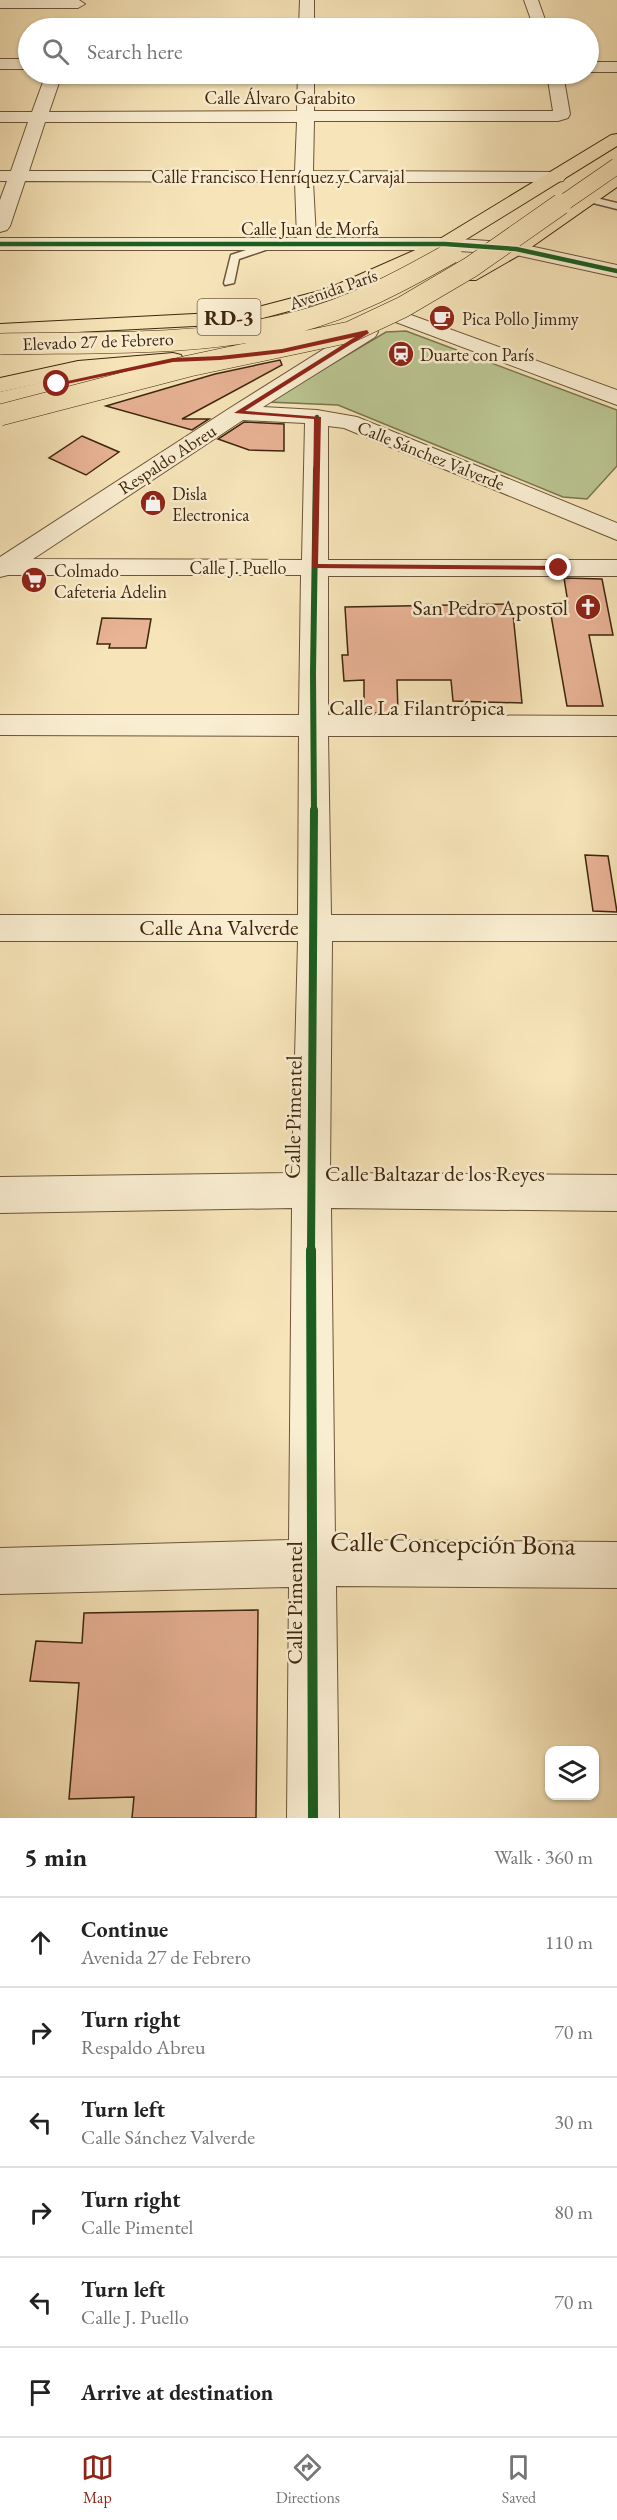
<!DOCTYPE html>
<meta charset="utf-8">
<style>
body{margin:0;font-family:"EB Garamond",serif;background:#f6f6f6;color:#222}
.controls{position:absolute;right:18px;bottom:18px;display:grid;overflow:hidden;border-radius:12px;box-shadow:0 2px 4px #0004}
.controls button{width:54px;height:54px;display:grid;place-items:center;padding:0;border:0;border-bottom:2px solid #e0e0e0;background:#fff;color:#222;font:30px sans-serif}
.stop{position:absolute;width:18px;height:18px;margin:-14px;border:4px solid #8f2418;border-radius:50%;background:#fff}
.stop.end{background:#8f2418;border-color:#fff;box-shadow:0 2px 6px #0008}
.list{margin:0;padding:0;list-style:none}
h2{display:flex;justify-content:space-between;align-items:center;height:78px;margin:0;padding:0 24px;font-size:26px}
h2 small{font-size:20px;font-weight:400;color:#767676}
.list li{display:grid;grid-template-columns:39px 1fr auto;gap:18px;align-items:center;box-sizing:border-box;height:90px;padding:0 24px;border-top:2px solid #e0e0e0}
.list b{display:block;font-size:22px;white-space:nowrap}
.list p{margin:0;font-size:20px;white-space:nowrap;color:#767676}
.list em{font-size:20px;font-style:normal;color:#767676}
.icon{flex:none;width:33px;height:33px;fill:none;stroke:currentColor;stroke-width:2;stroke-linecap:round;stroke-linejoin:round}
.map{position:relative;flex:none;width:617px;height:1818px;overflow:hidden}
.search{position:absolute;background:#fff;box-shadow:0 2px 4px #0004;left:18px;right:18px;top:18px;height:66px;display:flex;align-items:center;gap:15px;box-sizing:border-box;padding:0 21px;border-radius:33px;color:#767676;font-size:22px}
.sheet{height:618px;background:#fff}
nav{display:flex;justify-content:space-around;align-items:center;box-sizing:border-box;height:84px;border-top:2px solid #e0e0e0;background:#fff;font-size:16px;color:#767676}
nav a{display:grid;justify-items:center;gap:3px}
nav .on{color:#8f2418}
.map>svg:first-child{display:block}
.green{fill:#bac591;stroke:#7c7550;stroke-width:1.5}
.building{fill:#e9b396;stroke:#3e250e;stroke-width:1.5}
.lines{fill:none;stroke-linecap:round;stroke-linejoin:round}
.lane-casing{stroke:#6c5539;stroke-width:3}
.street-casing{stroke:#6c5539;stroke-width:2}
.primary-casing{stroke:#3e250e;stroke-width:2}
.highway-casing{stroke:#3e250e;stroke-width:2}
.lane{fill:#faeed2;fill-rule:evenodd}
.street{fill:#faeed2;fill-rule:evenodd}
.primary{fill:#f7e5b9;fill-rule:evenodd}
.highway{fill:#f7e5b9;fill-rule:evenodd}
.highway-bridge-far1-casing{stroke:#3e250e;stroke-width:17;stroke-linecap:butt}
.highway-bridge-casing{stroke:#3e250e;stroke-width:22;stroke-linecap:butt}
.highway-bridge-far1{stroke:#f7e5b9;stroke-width:16}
.highway-bridge{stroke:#f7e5b9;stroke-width:21}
.cycleway-far3-casing{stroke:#faeed2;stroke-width:7}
.cycleway-far2-casing{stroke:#faeed2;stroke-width:9}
.cycleway-far1-casing{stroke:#faeed2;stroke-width:12}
.cycleway-casing{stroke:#faeed2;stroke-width:14}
.cycleway-far3{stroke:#1b5e20;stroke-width:4.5}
.cycleway-far2{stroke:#1b5e20;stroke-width:6}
.cycleway-far1{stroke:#1b5e20;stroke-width:8}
.cycleway{stroke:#1b5e20;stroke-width:10}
.route{fill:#8f2418}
.labels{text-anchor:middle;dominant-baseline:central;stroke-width:5;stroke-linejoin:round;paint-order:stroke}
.far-street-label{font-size:18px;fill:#3e250e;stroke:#faeed2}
.far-poi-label{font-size:18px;fill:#3e250e;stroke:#faeed2;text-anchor:start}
.shield{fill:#faeed2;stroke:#766149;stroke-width:1.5}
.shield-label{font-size:21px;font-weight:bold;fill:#3e250e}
.poi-label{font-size:22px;fill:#3e250e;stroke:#faeed2;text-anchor:end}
.street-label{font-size:22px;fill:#3e250e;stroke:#faeed2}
.near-street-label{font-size:27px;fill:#3e250e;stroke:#faeed2}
</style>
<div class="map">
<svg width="617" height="1818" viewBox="0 0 617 1818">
<rect width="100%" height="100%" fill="#f7e5b9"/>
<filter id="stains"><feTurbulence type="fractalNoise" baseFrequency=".00333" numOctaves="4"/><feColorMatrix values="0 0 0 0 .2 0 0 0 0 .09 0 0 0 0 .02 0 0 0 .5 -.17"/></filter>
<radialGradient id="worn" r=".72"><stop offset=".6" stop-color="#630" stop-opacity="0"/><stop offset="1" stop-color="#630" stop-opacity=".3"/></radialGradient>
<path class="green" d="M 406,331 L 617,410 L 617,466 L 587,499 L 563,497 L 338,405 L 268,402 L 386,332 Z"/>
<path class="building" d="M 280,360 L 282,365 L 182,419 L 209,419 L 192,430 L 106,406 L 215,374 Z
M 244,422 L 284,424 L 284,451 L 249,450 L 218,439 Z
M 82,436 L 119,452 L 86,475 L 49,458 Z
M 564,578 L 602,579 L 613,635 L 589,635 L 603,706 L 567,706 L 549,604 L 568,603 Z
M 512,604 L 522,703 L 453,701 L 451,680 L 397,680 L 398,713 L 364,713 L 364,680 L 344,681 L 342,655 L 348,655 L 345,607 Z
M 102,618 L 151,619 L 146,648 L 109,648 L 110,644 L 97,644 Z
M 585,855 L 608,856 L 617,912 L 593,911 Z
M 258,1610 L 256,1818 L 132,1818 L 134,1797 L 69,1799 L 79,1683 L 30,1681 L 36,1641 L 82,1643 L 84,1613 Z"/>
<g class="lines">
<g class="lane-casing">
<path id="lane" d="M 588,196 L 617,203 L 617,209 L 585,201 L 585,197 Z
M 277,240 L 280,241 L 280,245 L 239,259 L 234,283 L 225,285 L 224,283 L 231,255 Z"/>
</g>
<g class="street-casing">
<path id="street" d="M 0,0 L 79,0 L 85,4 L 78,8 L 0,8 Z
M 300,0 L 314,0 L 314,28 L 299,28 Z
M 524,0 L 538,0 L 548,28 L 534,28 Z
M 0,59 L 28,59 L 28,69 L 0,69 Z
M 588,62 L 617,62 L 617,72 L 588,72 Z
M 46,74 L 62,74 L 49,112 L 297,111 L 298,74 L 314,74 L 314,111 L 553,111 L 547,74 L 563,74 L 570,114 L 568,118 L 558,121 L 314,121 L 313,171 L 557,172 L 563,173 L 566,177 L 563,181 L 557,182 L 313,182 L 316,238 L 445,238 L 516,243 L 617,265 L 617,277 L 516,255 L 445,250 L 0,250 L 0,238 L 297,238 L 295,182 L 25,181 L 10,226 L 7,230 L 0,232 L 0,200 L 7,181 L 0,181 L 0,171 L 11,171 L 28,122 L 0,122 L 0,112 L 32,112 ZM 45,122 L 297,122 L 295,171 L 29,171 Z
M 400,311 L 617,390 L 617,405 L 393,321 L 390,317 L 393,313 Z
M 367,326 L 375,327 L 378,332 L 375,337 L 263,407 L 317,410 L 357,417 L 617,523 L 617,540 L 344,428 L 328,426 L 328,560 L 617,560 L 617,576 L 328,576 L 328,715 L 617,716 L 617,736 L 328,736 L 331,915 L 617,915 L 617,941 L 332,941 L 330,1173 L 617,1175 L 617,1211 L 331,1208 L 335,1540 L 617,1542 L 617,1588 L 336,1586 L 339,1818 L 287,1818 L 289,1587 L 0,1594 L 0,1548 L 289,1540 L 292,1208 L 0,1213 L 0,1177 L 292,1173 L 298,941 L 0,941 L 0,915 L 298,915 L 299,736 L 0,735 L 0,715 L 299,715 L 301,575 L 8,575 L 0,577 L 0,557 L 230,408 L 359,327 ZM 243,420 L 305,423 L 302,560 L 33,559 Z"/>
</g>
<g class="primary-casing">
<path id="primary" d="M 617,134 L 617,146 L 452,248 L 341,297 L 263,318 L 214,325 L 0,336 L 0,324 L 214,313 L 262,306 L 327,289 L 438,240 L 611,135 Z
M 617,174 L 617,187 L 523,253 L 476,280 L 462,280 L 459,276 L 462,272 L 509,245 L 611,175 Z
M 156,356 L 164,358 L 167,363 L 164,368 L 0,406 L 0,392 Z"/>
</g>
<g class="highway-casing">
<path id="highway" d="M 173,353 L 181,355 L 184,360 L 181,365 L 78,375 L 0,392 L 0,378 L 78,361 Z"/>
</g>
<use href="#lane" class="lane"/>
<use href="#street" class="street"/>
<use href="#primary" class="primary"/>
<use href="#highway" class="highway"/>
<g class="highway-bridge-far1-casing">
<path id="highway-bridge-far1" d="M 559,206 L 617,166"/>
</g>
<g class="highway-bridge-casing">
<path id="highway-bridge" d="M 0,344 C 99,342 200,347 297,322 C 351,308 402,281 451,253
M 0,415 L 189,366 L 350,332 L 403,307 L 471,267 L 561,204"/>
</g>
<use href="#highway-bridge-far1" class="highway-bridge-far1"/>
<use href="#highway-bridge" class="highway-bridge"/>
<g class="cycleway-far3-casing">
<path id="cycleway-far3" d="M 0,244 L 445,244 L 516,249 L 617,271
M 316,471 L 317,417"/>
</g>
<g class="cycleway-far2-casing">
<path id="cycleway-far2" d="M 314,812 L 313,673 L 316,469"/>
</g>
<g class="cycleway-far1-casing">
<path id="cycleway-far1" d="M 311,1252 L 314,810"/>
</g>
<g class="cycleway-casing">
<path id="cycleway" d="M 311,1250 L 313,1818"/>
</g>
<use href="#cycleway-far3" class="cycleway-far3"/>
<use href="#cycleway-far2" class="cycleway-far2"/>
<use href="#cycleway-far1" class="cycleway-far1"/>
<use href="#cycleway" class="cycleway"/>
</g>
<path class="route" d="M 367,330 L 369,333 L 245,411 L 321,417 L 318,564 L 559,566 L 561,567 L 561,570 L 312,568 L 314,419 L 234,413 L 355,337 L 282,353 L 220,360 L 173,362 L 57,386 L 54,384 L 173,358 L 220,356 L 282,349 Z"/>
<defs>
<g id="cafe-disc" transform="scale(1.35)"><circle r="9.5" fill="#8f2418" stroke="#faeed2"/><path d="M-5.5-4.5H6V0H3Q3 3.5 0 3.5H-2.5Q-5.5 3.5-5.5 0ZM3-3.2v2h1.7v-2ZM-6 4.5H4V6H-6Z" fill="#fff"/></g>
<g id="station-disc" transform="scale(1.35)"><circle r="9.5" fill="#8f2418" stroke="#faeed2"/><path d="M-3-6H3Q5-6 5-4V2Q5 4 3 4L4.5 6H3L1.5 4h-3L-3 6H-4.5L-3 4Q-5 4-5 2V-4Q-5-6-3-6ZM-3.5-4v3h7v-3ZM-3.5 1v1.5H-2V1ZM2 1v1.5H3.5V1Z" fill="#fff"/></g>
<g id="shop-disc" transform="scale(1.35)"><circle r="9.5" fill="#8f2418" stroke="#faeed2"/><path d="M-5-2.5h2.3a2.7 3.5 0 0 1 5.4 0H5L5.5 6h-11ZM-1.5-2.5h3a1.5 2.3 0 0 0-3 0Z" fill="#fff"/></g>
<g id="supermarket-disc" transform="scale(1.35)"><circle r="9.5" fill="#8f2418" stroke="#faeed2"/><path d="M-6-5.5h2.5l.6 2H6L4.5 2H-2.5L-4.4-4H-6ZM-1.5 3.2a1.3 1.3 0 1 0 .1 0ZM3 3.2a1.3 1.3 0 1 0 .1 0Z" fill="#fff"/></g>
<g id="church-disc" transform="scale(1.35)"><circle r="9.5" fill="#8f2418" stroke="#faeed2"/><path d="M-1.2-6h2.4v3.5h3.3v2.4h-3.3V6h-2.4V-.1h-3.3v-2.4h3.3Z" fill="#fff"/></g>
</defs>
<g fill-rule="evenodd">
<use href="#cafe-disc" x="442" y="318"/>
<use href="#station-disc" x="401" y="354"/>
<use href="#shop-disc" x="153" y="503"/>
<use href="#supermarket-disc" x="34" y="580"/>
<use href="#church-disc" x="588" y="607"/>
</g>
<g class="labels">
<g class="far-street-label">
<text x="280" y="97">Calle Álvaro Garabito</text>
<text x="278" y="176">Calle Francisco Henríquez y Carvajal</text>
<text x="310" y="228">Calle Juan de Morfa</text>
<text transform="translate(333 289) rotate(-19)">Avenida París</text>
<text transform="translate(98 341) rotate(-2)">Elevado 27 de Febrero</text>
<text transform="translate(431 455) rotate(22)">Calle Sánchez Valverde</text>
<text transform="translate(167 459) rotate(-33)">Respaldo Abreu</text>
<text x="238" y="567">Calle J. Puello</text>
</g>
<g class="far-poi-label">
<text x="462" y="318">Pica Pollo Jimmy</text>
<text x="420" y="354">Duarte con París</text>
<text x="172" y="493">Disla<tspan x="172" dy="21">Electronica</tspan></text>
<text x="54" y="570">Colmado<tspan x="54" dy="21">Cafeteria Adelin</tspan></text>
</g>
<rect class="shield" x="197.5" y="299" width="63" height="36" rx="4.5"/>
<g class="shield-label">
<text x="229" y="317">RD-3</text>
</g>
<g class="poi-label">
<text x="568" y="607">San Pedro Apostol</text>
</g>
<g class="street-label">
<text x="417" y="707">Calle La Filantrópica</text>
<text x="219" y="927">Calle Ana Valverde</text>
<text transform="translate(293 1117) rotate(-89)">Calle Pimentel</text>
<text x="435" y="1173">Calle Baltazar de los Reyes</text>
<text transform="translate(294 1603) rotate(-90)">Calle Pimentel</text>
</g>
<g class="near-street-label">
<text transform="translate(453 1543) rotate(1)">Calle Concepción Bona</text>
</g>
</g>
<rect width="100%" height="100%" filter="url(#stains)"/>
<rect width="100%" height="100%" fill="url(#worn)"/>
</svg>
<div class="controls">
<button><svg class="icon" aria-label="layers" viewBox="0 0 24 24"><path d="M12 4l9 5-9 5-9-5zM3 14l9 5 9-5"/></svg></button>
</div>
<div class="stop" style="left:57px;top:384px"></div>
<div class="stop end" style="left:559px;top:568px"></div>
<div class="search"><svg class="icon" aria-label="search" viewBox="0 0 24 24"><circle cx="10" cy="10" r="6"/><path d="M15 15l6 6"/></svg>Search here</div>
</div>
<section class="sheet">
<h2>5 min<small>Walk · 360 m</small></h2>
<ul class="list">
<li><svg class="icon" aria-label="ahead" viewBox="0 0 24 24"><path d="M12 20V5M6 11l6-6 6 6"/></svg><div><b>Continue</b><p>Avenida 27 de Febrero</p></div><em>110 m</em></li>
<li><svg class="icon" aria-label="right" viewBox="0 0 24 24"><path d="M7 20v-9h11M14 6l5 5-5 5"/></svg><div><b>Turn right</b><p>Respaldo Abreu</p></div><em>70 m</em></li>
<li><svg class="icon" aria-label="left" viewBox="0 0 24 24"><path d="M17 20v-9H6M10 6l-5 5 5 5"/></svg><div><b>Turn left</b><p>Calle Sánchez Valverde</p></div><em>30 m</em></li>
<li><svg class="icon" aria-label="right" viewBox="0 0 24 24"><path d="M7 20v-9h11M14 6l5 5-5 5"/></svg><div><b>Turn right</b><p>Calle Pimentel</p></div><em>80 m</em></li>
<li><svg class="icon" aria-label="left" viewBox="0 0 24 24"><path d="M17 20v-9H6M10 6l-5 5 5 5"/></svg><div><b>Turn left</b><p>Calle J. Puello</p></div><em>70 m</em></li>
<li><svg class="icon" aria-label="arrive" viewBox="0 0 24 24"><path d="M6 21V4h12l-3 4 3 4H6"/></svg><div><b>Arrive at destination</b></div></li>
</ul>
</section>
<nav>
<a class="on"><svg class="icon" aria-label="map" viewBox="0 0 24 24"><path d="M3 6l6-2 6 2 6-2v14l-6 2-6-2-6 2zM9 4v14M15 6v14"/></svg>Map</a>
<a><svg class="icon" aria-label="directions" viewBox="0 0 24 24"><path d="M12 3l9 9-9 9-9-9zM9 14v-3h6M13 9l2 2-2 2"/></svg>Directions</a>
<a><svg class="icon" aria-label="saved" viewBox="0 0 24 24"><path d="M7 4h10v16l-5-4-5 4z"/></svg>Saved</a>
</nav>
